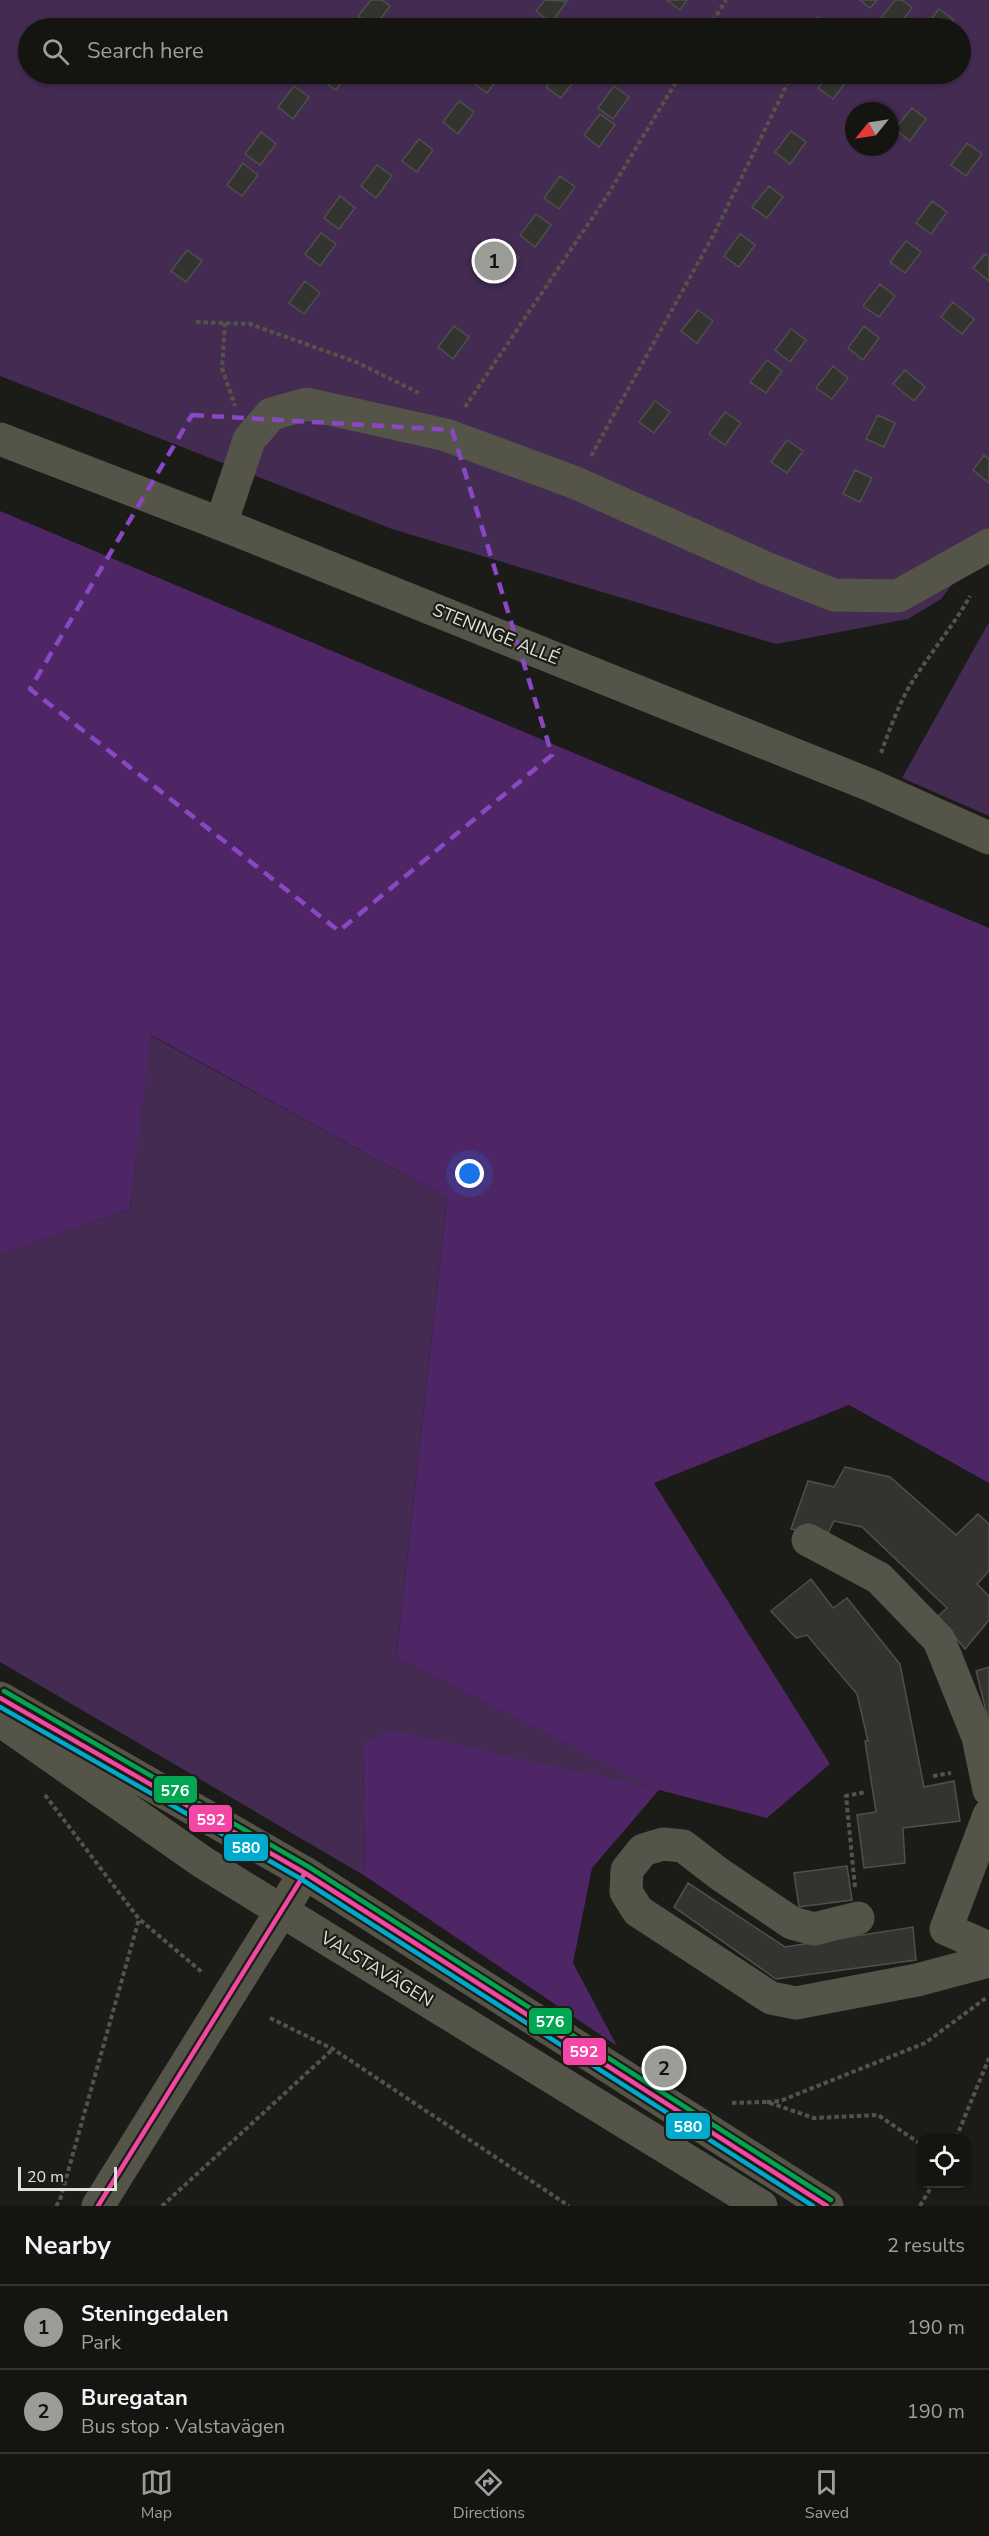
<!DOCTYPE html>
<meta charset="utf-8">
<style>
body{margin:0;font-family:"Nunito Sans",sans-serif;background:#21211f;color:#f1f3f6}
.controls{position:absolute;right:18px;bottom:18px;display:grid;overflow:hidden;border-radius:12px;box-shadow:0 2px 4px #0004}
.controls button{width:54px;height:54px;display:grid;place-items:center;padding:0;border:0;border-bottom:2px solid #333331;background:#141411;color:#f1f3f6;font:30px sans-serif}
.compass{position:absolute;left:845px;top:102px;width:54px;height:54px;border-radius:50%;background:#141411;box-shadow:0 2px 4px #0004;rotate:240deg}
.scale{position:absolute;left:18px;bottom:15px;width:99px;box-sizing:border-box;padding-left:6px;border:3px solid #e1e1dc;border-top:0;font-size:16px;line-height:21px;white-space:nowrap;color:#e1e1dc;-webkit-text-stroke:4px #1d1d15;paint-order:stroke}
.you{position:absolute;left:470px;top:1174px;width:21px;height:21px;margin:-15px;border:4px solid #fff;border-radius:50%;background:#1a73e8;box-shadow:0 0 0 9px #1a73e833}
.badge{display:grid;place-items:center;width:39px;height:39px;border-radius:50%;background:#9c9c97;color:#111;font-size:20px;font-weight:700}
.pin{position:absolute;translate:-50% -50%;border:3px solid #fff;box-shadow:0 2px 6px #0006}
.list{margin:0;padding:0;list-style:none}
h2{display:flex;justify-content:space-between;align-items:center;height:78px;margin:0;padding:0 24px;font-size:26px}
h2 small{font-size:20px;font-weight:400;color:#9d9e9f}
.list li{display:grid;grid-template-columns:39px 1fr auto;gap:18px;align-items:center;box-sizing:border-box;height:84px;padding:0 24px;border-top:2px solid #333331}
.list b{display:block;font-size:22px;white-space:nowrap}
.list p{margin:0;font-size:20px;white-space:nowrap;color:#9d9e9f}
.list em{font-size:20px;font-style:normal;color:#9d9e9f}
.icon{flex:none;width:33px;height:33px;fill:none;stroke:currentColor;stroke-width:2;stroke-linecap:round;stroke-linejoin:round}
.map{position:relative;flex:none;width:989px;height:2206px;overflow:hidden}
.search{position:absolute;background:#141411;box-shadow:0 2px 4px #0004;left:18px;right:18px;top:18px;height:66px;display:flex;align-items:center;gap:15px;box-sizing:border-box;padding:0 21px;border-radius:33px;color:#9d9e9f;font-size:22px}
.sheet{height:246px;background:#141411}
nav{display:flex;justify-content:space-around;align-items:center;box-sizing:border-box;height:84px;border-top:2px solid #333331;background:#141411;font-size:16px;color:#9d9e9f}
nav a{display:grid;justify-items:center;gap:3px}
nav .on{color:#9c9c97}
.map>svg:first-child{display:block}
.green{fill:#432b52;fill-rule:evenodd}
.forest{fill:#4e2666}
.building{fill:#333330;stroke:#4f4f4c;stroke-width:1.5}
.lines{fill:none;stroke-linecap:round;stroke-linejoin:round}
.path{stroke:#54534a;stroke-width:4;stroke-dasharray:4.5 3;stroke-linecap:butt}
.minor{stroke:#555449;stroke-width:33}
.tertiary{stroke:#555449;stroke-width:33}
.bus-1-casing{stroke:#1d1d15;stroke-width:9}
.bus-2-casing{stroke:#1d1d15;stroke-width:9}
.bus-3-casing{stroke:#1d1d15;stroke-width:9}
.bus-1{stroke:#f346a5;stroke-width:4.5}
.bus-2{stroke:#00a9ce;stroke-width:4.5}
.bus-3{stroke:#00a651;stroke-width:4.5}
.marked{fill:none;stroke:#8a47c3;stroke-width:4.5;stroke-dasharray:12 8;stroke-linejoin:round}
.labels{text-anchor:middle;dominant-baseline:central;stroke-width:4.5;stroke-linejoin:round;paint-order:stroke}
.street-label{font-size:18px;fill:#e1e1dc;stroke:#1d1d15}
.line-badge{stroke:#1d1d15;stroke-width:2}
.badge-label{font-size:16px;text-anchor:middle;font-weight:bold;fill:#fff}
</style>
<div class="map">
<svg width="989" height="2206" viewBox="0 0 989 2206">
<rect width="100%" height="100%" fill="#1b1b17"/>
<path class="green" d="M 0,0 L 989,0 L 989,541 L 986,539 L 941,599 L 908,619 L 776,644 L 392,529 L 0,376 ZM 28,28 L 960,28 L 960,74 L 28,74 ZM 854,111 L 890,111 L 890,147 L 854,147 Z
M 989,622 L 989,816 L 902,778 Z
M 150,1035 L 447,1198 L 396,1658 L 659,1790 L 363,1744 L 365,1876 L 0,1662 L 0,1255 L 130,1209 Z"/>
<path class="forest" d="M 0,511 L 989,928 L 989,1483 L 849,1405 L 654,1483 L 830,1764 L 767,1818 L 659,1790 L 592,1868 L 573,1963 L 617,2046 L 365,1876 L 363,1744 L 391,1730 L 656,1789 L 396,1658 L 447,1198 L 151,1035 L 130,1209 L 0,1255 Z"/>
<path class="building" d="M 371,0 L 382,0 L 390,6 L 374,28 L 358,16 Z
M 545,0 L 567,1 L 551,23 L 536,11 Z
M 667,0 L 687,0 L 680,10 Z
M 860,0 L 877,0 L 870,8 Z
M 895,0 L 902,0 L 912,8 L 897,28 L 881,18 Z
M 939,9 L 954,20 L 947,28 L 924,28 Z
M 324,74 L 348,74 L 336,90 L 320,79 Z
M 479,74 L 502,74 L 487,93 L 472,82 Z
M 556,74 L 573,74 L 577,77 L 561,98 L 546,87 Z
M 829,74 L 843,74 L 849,78 L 833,99 L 818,88 Z
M 294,86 L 309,97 L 293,119 L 278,107 Z
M 614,86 L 629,97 L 613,119 L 598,108 Z
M 459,101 L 474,112 L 458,134 L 443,122 Z
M 912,108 L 926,119 L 910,141 L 895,129 Z
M 600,114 L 615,125 L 599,147 L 584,135 Z
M 791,131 L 806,142 L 790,164 L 775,152 Z
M 261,132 L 276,144 L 260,165 L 245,154 Z
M 419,139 L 433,150 L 417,172 L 402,161 Z
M 967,143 L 982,154 L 966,176 L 951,165 Z
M 243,163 L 258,175 L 242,196 L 227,185 Z
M 377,165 L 392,176 L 376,198 L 361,186 Z
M 560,176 L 575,187 L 559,209 L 544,198 Z
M 769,186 L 783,197 L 767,218 L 752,207 Z
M 340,196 L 355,208 L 339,229 L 324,218 Z
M 932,201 L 947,212 L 931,234 L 916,223 Z
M 536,214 L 551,225 L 535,247 L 520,235 Z
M 321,233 L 336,244 L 320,266 L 305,254 Z
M 740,234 L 755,245 L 739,267 L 724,256 Z
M 906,241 L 921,252 L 905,273 L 890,262 Z
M 503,246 L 519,257 L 503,279 L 487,268 Z
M 187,250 L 202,261 L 186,282 L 171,271 Z
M 985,254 L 989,257 L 989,281 L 973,268 Z
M 305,281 L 320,293 L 304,314 L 289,303 Z
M 880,284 L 895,296 L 879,317 L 863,306 Z
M 953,302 L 974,319 L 962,334 L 941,317 Z
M 698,310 L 713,321 L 697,343 L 681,331 Z
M 454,326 L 469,337 L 453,359 L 438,347 Z
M 864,326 L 879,338 L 863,360 L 848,348 Z
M 791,329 L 806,340 L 790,362 L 775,350 Z
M 767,360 L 782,371 L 766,393 L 750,382 Z
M 833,366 L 848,378 L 832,399 L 816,388 Z
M 905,370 L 925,387 L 914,401 L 893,384 Z
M 655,401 L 670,412 L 654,433 L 639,422 Z
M 725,412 L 741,423 L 725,445 L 709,434 Z
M 878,415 L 895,423 L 884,447 L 866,439 Z
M 787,440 L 803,451 L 787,473 L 771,462 Z
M 984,455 L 989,459 L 989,483 L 973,470 Z
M 855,470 L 872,478 L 860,502 L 843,494 Z
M 845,1467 L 890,1477 L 956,1535 L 978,1514 L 989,1524 L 989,1571 L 977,1584 L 989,1596 L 989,1620 L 965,1649 L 938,1616 L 947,1608 L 862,1527 L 834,1521 L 827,1535 L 791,1529 L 808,1481 L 834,1487 Z
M 811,1579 L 833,1608 L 847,1598 L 900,1664 L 924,1787 L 954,1781 L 960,1821 L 903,1828 L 905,1863 L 864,1868 L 857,1815 L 876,1812 L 865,1741 L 868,1741 L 857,1694 L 807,1635 L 796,1638 L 771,1611 Z
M 989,1667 L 989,1723 L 976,1671 Z
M 847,1866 L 852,1900 L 799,1907 L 794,1873 Z
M 688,1883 L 785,1947 L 913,1927 L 916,1960 L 776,1979 L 674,1907 Z"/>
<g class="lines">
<path class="path" d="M 709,28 L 726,0
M 814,28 L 820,17
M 196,322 L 250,324 L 356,362 L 419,393
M 225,323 L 222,368 L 235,406
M 465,407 L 607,196 L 681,74
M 591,456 L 714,234 L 792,74
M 881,753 C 891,726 901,697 918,673 C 935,647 955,623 970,596
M 933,1776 L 951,1773
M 45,1795 L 139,1919 L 203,1973
M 855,1887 L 846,1796 L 866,1792
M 270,2018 L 333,2049 L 569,2206
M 767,2102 L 780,2101 L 925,2043 L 986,1998
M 732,2103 L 767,2102 L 814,2118 L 878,2115 L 922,2145
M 956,2138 L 989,2058
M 56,2206 L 60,2200 L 139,1919
M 162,2206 L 333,2049
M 920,2206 L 933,2184"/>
<path class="minor" d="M 0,439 L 221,524 L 870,785 L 989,838
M 221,524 L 249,440 L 271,414 L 307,404 L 446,435 L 576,483 L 766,568 L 834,595 L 898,596 L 989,545
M 808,1540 L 879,1578 L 939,1640 L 978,1737 L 989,1790
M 989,1815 L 946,1929 L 989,1948
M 858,1918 L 814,1929 L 792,1923 L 718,1873 L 683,1846 L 663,1844 L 643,1850 L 627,1870 L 626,1892 L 638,1911 L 771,1998 L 796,2003 L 917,1980 L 989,1961
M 98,2206 L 305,1873"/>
<path class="tertiary" d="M 0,1698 L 305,1873 L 827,2206
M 4,1723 L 204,1863 L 761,2206"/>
<g class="bus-1-casing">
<path id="bus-1" d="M 0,1698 L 305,1873 L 827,2206
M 98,2206 L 305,1873"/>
</g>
<g class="bus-2-casing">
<path id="bus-2" d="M 0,1707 L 301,1879 L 813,2206"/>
</g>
<g class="bus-3-casing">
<path id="bus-3" d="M 4,1691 L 309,1867 L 831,2200"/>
</g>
<use href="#bus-1" class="bus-1"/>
<use href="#bus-2" class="bus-2"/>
<use href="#bus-3" class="bus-3"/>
</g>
<path class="marked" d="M 192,415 L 452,430 L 552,755 L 339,931 L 30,689 Z"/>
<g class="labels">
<g class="street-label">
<text transform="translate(496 634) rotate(22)">STENINGE ALLÉ</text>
<text transform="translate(377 1969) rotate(31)">VALSTAVÄGEN</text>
</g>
</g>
<g class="line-badge">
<rect x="153" y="1775" width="45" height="29" rx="6" fill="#00a651"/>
<rect x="188" y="1804" width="45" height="29" rx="6" fill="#f346a5"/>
<rect x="223" y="1833" width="46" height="29" rx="6" fill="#00a9ce"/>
<rect x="528" y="2007" width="45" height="28" rx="6" fill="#00a651"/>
<rect x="562" y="2037" width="45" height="29" rx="6" fill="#f346a5"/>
<rect x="665" y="2112" width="46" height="28" rx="6" fill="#00a9ce"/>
</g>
<g class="badge-label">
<text x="175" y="1796">576</text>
<text x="211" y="1825">592</text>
<text x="246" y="1853">580</text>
<text x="550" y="2027">576</text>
<text x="584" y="2057">592</text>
<text x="688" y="2132">580</text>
</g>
</svg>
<div class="controls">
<button><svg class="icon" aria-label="locate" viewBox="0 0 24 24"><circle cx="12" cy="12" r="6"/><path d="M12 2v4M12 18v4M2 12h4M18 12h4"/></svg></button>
</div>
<svg class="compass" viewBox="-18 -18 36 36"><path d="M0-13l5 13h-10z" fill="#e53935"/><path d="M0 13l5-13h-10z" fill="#9d9e9f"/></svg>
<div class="scale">20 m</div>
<div class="you"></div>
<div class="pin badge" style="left:494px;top:261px">1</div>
<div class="pin badge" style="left:664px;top:2068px">2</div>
<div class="search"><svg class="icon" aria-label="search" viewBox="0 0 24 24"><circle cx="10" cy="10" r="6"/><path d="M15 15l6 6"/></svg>Search here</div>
</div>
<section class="sheet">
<h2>Nearby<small>2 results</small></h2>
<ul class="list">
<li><span class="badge">1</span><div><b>Steningedalen</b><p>Park</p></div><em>190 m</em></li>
<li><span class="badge">2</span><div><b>Buregatan</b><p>Bus stop · Valstavägen</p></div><em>190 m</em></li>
</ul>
</section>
<nav>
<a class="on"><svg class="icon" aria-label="map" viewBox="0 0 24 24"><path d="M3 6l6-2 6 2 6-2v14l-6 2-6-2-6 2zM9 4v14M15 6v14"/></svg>Map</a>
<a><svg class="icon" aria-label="directions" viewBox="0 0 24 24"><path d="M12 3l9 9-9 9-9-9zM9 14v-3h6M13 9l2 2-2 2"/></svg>Directions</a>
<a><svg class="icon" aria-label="saved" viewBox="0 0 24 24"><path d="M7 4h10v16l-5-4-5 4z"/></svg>Saved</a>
</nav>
